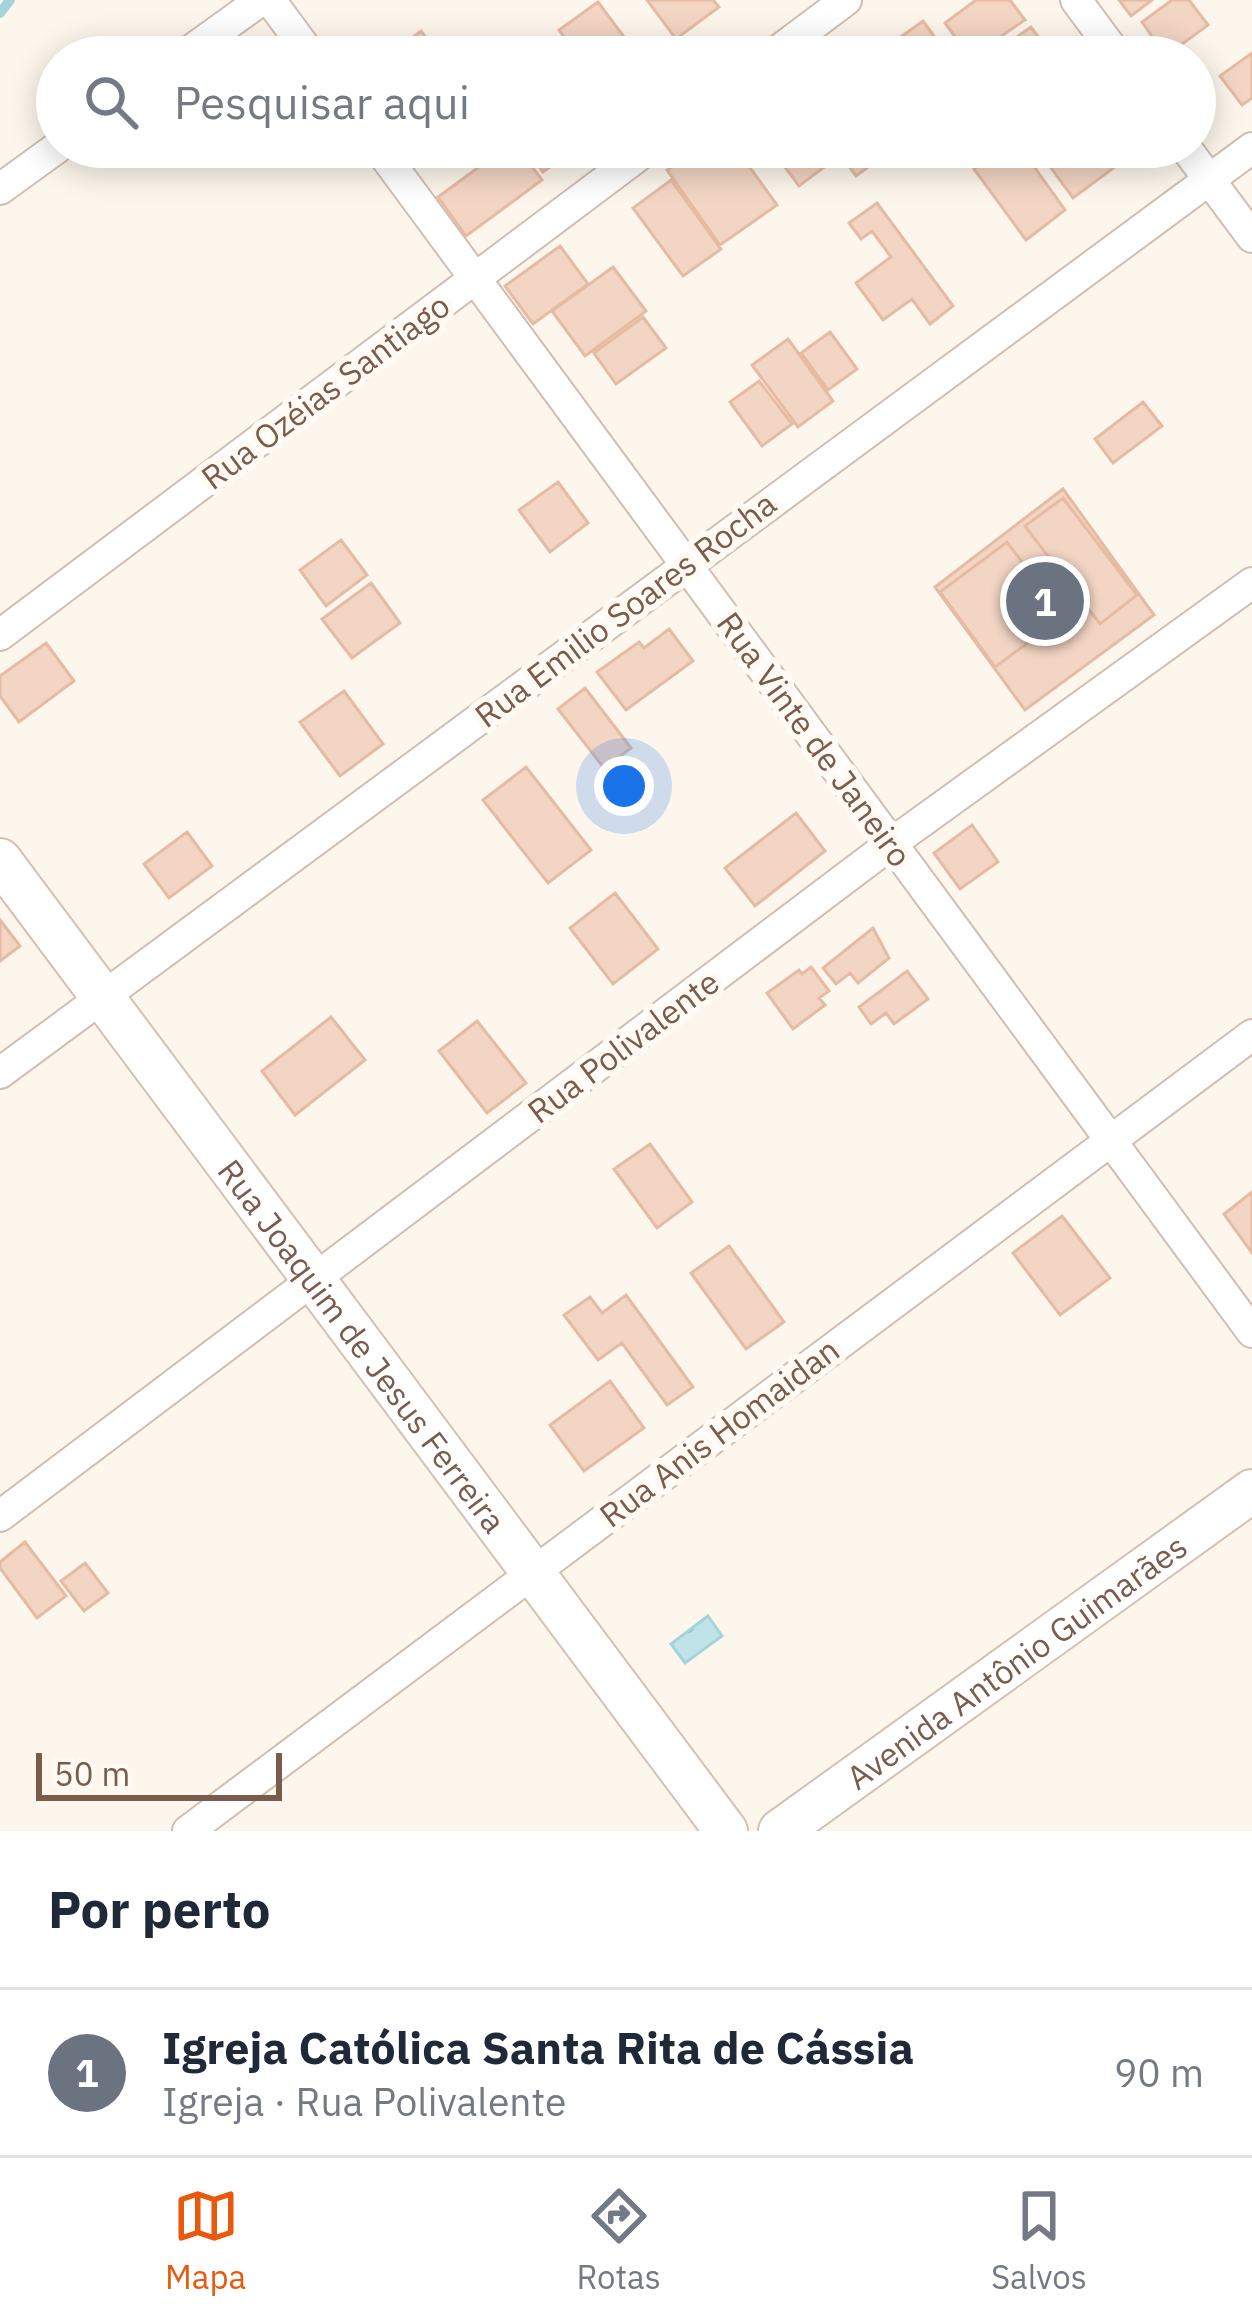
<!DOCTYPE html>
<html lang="pt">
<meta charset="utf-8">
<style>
body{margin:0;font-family:"IBM Plex Sans",sans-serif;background:#f6f6f7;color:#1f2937}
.scale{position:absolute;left:36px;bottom:30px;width:246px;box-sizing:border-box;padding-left:12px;border:6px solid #7a5c4d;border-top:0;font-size:33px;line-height:42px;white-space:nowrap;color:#7a5c4d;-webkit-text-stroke:9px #fffaf3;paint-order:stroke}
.you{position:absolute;left:624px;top:786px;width:42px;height:42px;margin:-30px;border:9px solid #fff;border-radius:50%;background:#1a73e8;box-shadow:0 0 0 18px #1a73e833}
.badge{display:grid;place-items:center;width:78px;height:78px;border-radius:50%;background:#ea580c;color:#fff;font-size:39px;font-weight:700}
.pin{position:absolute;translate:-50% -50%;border:6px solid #fff;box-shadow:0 3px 12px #0006}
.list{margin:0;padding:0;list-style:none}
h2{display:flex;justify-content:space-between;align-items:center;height:156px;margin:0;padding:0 48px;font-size:51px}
h2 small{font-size:39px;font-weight:400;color:#747a83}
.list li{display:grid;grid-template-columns:78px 1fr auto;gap:36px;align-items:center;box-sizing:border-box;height:168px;padding:0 48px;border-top:3px solid #e0e1e3}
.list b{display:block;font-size:45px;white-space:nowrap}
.list p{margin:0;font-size:39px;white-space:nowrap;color:#747a83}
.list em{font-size:39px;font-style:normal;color:#747a83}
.icon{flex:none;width:66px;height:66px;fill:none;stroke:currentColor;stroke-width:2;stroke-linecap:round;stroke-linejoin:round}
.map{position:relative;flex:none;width:1252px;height:1831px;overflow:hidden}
.search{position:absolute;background:#fff;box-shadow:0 6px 30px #0003;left:36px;right:36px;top:36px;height:132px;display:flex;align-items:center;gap:30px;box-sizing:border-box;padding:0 42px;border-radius:66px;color:#747a83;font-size:45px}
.sheet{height:324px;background:#fff}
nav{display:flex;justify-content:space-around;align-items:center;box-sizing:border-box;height:168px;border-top:3px solid #e0e1e3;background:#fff;font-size:33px;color:#747a83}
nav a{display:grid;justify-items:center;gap:6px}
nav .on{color:#ea580c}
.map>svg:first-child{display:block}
.water{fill:url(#water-ripples);stroke:#a5d3da;stroke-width:3}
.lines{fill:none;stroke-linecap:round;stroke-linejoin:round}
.stream{stroke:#a5d3da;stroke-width:10}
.building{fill:#f3d5c3;stroke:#e6bba3;stroke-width:3}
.street-casing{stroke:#d1beb0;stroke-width:34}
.secondary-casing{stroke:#d6c0b0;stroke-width:46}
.street{stroke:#fff;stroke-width:30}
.secondary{stroke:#fff;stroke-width:42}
.labels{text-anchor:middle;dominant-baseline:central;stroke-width:12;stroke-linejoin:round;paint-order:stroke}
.street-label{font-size:33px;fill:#7a5c4d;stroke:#fffaf3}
</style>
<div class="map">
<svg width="1252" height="1831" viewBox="0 0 1252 1831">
<defs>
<pattern id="water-ripples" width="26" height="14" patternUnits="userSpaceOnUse" patternTransform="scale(3)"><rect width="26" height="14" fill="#bfe3e8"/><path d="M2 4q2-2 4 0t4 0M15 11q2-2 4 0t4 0" fill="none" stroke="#a0bbbe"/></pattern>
</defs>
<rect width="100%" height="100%" fill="#fdf6ec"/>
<path class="water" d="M 708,1616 L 722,1636 L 685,1663 L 671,1644 Z"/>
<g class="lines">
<path class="stream" d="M 0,13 L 10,0"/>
</g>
<path class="building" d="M 647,0 L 713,0 L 719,7 L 676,39 Z
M 976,0 L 1010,0 L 1025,20 L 970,57 L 945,23 Z
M 1119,0 L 1152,0 L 1131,16 Z
M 1172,0 L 1189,0 L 1208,25 L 1166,56 L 1142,22 Z
M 598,2 L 639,57 L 579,57 L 559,30 Z
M 923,21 L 949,57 L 889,57 L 884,49 Z
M 1031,27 L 1053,57 L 989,57 Z
M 421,31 L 440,57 L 386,57 Z
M 1252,53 L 1252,98 L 1242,105 L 1220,76 Z
M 506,147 L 517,147 L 542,180 L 466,236 L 438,197 Z
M 525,147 L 578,147 L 543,172 Z
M 699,147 L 735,147 L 777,205 L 720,245 L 667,170 Z
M 770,147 L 832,147 L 839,156 L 799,186 Z
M 835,147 L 893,147 L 894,148 L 856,176 Z
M 1004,147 L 1020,147 L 1065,210 L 1026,240 L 974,169 Z
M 1040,147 L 1119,147 L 1127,158 L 1073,198 L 1037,149 Z
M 671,180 L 721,249 L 683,276 L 633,208 Z
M 877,203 L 953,306 L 930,324 L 912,299 L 883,320 L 856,283 L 891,257 L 872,231 L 861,239 L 849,223 Z
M 560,246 L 588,284 L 533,324 L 505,286 Z
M 613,267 L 646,311 L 585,356 L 552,311 Z
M 643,317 L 666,348 L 616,384 L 594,353 Z
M 830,332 L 857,369 L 828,390 L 801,353 Z
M 788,339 L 833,401 L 798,427 L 752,365 Z
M 759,381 L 792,424 L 762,446 L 730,402 Z
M 1143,402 L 1162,426 L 1113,463 L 1095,439 Z
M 558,482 L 588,523 L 550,552 L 519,510 Z
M 1063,489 L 1154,615 L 1025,710 L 935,587 Z
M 1063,498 L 1137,595 L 1100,624 L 1025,526 Z
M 341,540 L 367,575 L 326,606 L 300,570 Z
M 1007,542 L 1063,617 L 995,667 L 940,592 Z
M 371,583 L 400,623 L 352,658 L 322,619 Z
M 669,629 L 693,661 L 626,710 L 597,672 L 639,642 L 644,648 Z
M 46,643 L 74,681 L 19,722 L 0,696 L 0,676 Z
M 585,688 L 631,748 L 604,768 L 558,709 Z
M 344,691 L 383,744 L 340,776 L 300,722 Z
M 526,767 L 591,850 L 548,883 L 483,800 Z
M 796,813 L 825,851 L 755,906 L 725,868 Z
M 972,825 L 998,862 L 960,889 L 934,853 Z
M 187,832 L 212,866 L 169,898 L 144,864 Z
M 615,893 L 658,949 L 613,984 L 570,928 Z
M 0,920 L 20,946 L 0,961 Z
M 873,928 L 889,958 L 858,983 L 850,973 L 836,984 L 823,968 Z
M 811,967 L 829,991 L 819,998 L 825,1005 L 793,1029 L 767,993 L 799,970 L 802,974 Z
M 907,971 L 928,999 L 894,1024 L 886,1013 L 871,1024 L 859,1007 Z
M 331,1017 L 365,1060 L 295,1115 L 262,1071 Z
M 477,1021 L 526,1083 L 487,1113 L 439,1051 Z
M 650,1144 L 692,1202 L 657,1228 L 614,1169 Z
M 1252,1192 L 1252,1253 L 1224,1214 Z
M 1062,1216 L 1110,1278 L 1060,1315 L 1013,1253 Z
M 729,1246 L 784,1322 L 746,1349 L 691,1273 Z
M 626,1295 L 693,1387 L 667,1405 L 622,1343 L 598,1360 L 564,1315 L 590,1297 L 602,1313 Z
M 610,1381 L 644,1428 L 584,1471 L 550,1425 Z
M 25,1542 L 66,1596 L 37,1618 L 0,1568 L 0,1562 Z
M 85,1563 L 108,1593 L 84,1611 L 61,1581 Z"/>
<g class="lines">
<g class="street-casing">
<path id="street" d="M 270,0 L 312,57
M 1076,0 L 1118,57
M 182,57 L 261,0
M 770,57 L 846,0
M 378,147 L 1252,1332
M 1185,147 L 1252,237
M 0,189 L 58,147
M 0,635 L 650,147
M 0,1073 L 1252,148
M 0,1516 L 892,843 L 1252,583
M 188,1831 L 1252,1035"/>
</g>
<g class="secondary-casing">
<g id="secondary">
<path id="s1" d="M 0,860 L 726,1831"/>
<path id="s2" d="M 780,1831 L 1252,1491"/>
</g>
</g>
<use href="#street" class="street"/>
<use href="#secondary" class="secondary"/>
</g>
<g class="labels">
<g class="street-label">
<text transform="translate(325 391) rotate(-37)">Rua Ozéias Santiago</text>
<text transform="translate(625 609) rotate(-37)">Rua Emilio Soares Rocha</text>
<text transform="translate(815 739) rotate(54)">Rua Vinte de Janeiro</text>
<text transform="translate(623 1046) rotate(-37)">Rua Polivalente</text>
<text stroke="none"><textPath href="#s1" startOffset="606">Rua Joaquim de Jesus Ferreira</textPath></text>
<text transform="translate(719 1432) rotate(-37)">Rua Anis Homaidan</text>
<text stroke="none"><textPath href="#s2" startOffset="291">Avenida Antônio Guimarães</textPath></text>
</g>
</g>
</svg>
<div class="scale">50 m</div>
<div class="you"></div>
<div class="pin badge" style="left:1045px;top:601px;background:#6b7280">1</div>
<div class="search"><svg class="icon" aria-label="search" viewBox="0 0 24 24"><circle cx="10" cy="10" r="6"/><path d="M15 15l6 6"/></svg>Pesquisar aqui</div>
</div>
<section class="sheet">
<h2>Por perto<small></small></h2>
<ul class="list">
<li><span class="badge" style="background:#6b7280">1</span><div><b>Igreja Católica Santa Rita de Cássia</b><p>Igreja · Rua Polivalente</p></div><em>90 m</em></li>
</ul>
</section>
<nav>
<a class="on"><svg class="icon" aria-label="map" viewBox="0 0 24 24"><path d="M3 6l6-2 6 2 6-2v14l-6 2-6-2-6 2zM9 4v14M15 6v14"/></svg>Mapa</a>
<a><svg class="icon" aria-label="directions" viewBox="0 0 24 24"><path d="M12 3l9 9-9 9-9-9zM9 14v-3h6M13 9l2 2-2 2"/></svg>Rotas</a>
<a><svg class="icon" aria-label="saved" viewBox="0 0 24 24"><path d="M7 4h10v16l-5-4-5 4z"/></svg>Salvos</a>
</nav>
